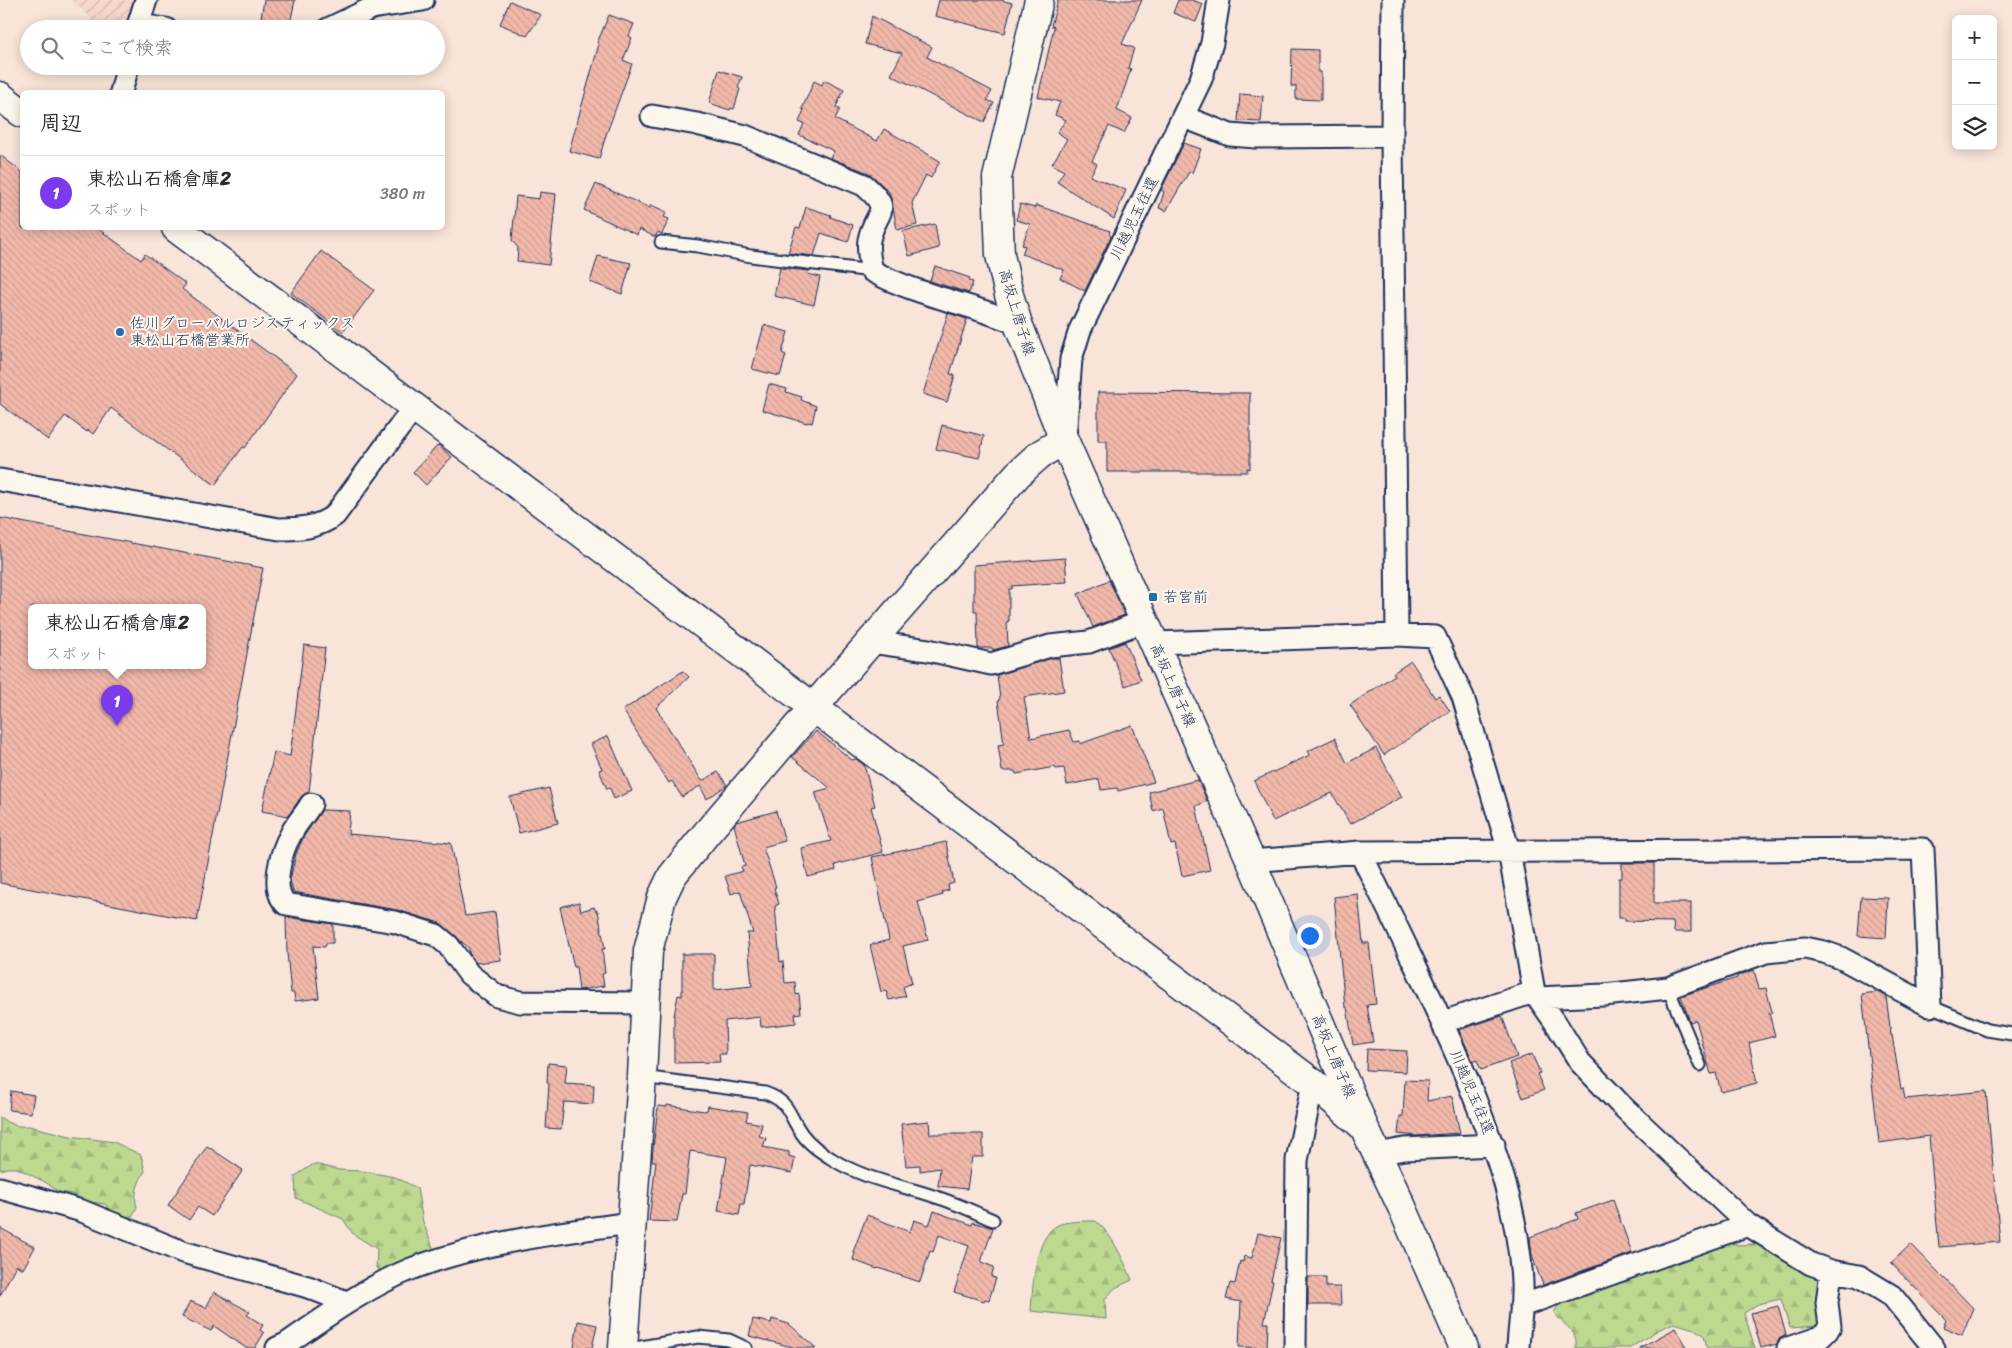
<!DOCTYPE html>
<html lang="ja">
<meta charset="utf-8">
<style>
body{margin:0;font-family:Sriracha,"Klee One",sans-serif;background:#f7f7f7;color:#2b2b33}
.controls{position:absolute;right:15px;top:15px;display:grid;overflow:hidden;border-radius:8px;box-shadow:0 2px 12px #0003}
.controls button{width:45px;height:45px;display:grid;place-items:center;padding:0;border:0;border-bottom:1px solid #e1e1e2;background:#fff;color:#2b2b33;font:25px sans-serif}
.you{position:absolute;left:1309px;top:935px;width:18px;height:18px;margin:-12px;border:4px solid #fff;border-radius:50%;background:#1a73e8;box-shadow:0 0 0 8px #1a73e833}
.badge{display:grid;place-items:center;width:32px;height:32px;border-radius:50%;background:#7c3aed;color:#fff;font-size:16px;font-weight:700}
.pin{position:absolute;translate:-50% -41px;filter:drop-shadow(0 1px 2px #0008)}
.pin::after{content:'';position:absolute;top:26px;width:18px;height:15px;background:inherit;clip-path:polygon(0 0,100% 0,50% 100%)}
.popup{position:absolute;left:28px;top:604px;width:178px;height:65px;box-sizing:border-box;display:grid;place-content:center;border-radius:8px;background:#fff;filter:drop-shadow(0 1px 4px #0005);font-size:16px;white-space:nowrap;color:#7c7c81}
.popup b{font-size:19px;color:#2b2b33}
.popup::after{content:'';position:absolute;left:50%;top:100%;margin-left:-10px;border:10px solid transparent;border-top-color:#fff}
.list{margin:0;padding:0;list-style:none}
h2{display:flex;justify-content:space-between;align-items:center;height:65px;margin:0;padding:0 20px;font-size:21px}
h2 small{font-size:16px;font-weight:400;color:#7c7c81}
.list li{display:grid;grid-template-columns:32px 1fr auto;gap:15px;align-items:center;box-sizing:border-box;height:75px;padding:0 20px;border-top:1px solid #e1e1e2}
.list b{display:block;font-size:19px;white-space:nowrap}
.list p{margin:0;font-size:16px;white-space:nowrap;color:#7c7c81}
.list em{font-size:16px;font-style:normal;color:#7c7c81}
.icon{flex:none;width:28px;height:28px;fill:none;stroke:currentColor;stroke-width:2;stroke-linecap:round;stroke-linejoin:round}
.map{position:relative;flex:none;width:2012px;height:1348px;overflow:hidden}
.search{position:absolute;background:#fff;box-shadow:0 2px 12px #0003;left:20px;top:20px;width:425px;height:55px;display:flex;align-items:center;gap:12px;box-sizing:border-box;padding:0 18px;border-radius:28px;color:#7c7c81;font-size:19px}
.panel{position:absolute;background:#fff;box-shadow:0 2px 12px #0003;left:20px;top:90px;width:425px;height:140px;border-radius:8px}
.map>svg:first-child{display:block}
.industrial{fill:url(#industrial-furrows)}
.forest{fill:url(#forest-firs);stroke:#6c8476}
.building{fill:url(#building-back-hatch);stroke:#1b2f5e;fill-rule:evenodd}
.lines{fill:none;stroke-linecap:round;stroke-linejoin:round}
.service-casing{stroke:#1b2f5e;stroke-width:15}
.minor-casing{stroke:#1b2f5e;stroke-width:25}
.tertiary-casing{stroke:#1b2f5e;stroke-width:31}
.secondary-casing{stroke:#1b2f5e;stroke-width:31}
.service{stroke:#fbf7ec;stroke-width:11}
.minor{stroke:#fbf7ec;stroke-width:21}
.tertiary{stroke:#fbf7ec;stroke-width:28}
.secondary{stroke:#fbf7ec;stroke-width:28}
.poi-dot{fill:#1f6fb2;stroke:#fbf7ec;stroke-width:2}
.labels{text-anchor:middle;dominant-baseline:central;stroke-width:4;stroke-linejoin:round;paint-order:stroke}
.street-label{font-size:15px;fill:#1b2f5e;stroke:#fbf7ec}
.poi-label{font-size:15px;fill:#1b2f5e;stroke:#fbf7ec;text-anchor:start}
</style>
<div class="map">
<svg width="2012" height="1348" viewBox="0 0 2012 1348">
<defs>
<pattern id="industrial-furrows" width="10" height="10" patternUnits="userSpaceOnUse" patternTransform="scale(1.25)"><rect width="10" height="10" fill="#f6d7ca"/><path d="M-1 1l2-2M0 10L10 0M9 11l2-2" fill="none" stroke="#d2b9b0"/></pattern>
<pattern id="forest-firs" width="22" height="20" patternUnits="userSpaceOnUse" patternTransform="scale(1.25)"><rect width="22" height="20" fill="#bdd88f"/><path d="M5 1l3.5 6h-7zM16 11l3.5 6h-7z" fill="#a2ba7e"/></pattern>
<pattern id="building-back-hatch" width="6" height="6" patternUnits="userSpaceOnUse" patternTransform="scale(1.25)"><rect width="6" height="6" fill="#f2b9aa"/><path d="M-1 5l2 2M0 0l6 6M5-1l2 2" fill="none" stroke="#cf9f95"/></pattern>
</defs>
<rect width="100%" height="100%" fill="#f8e4d8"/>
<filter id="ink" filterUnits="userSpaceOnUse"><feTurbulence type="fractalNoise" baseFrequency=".02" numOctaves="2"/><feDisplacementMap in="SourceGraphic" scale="10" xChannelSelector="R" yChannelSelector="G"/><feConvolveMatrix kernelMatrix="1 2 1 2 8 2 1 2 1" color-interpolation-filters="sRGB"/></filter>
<g filter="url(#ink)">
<path class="industrial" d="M 72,0 L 134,0 L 127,29 L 101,29 Z"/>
<path class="forest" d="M 0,1117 L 7,1122 L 17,1126 L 29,1126 L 70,1136 L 114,1142 L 141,1155 L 145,1171 C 138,1182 133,1195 137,1207 L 132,1217 L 115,1217 L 105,1204 L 82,1201 L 72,1194 L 59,1192 L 45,1182 L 17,1168 L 7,1168 L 0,1170 Z
M 314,1164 L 339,1170 L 362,1171 L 395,1177 L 417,1188 L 423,1222 L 434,1250 L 387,1275 L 376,1268 L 377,1249 L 353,1234 L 343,1219 L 296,1198 L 295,1176 Z
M 1096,1221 C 1113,1236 1123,1259 1132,1280 L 1115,1288 L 1105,1299 L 1106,1319 L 1031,1311 C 1033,1287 1034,1237 1058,1225 C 1066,1221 1086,1221 1096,1221 Z
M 1727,1241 L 1738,1245 L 1765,1243 L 1795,1267 L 1823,1279 L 1823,1315 L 1817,1326 L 1790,1328 L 1781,1299 L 1758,1304 L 1744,1313 L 1755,1348 L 1707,1348 L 1704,1335 L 1694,1329 L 1674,1323 L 1658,1330 L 1630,1348 L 1576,1348 C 1578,1327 1563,1328 1554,1312 L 1561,1302 Z"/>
<path class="building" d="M 264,0 L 295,0 L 289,29 L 260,24 Z
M 939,0 L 1001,0 L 1012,3 L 1005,33 L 935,16 Z
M 1058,0 L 1142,0 L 1122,44 L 1134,48 L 1128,68 L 1131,69 L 1117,110 L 1132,118 L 1124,133 L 1109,126 L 1092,161 L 1097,164 L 1090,176 L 1126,190 L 1114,219 L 1057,182 L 1064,171 L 1052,164 L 1067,139 L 1057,132 L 1066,120 L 1055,115 L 1060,102 L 1038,97 L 1054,27 L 1051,26 Z
M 1178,0 L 1192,0 L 1203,4 L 1196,22 L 1173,13 Z
M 510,1 L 541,15 L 527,36 L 500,24 Z
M 609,15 L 634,24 L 629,36 L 632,38 L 623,60 L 632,64 L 606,135 L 599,159 L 569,151 L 599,44 L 597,43 Z
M 872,16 L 932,47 L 927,57 L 992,91 L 987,100 L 994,103 L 984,122 L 891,75 L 902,53 L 865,44 Z
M 1292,49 L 1318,50 L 1318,72 L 1321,72 L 1321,100 L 1296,99 L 1296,86 L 1291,86 Z
M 719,70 L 742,77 L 738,88 L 740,89 L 734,109 L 731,108 L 730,110 L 709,103 Z
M 824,80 L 844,90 L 836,107 L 840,109 L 835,119 L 877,141 L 884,129 L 940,161 L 931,178 L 926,175 L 912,203 L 917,225 L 897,230 L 892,202 L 889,192 L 882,185 L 869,173 L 830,158 L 834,151 L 799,135 L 804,124 L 799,122 L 804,110 L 802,109 L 814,81 L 822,85 Z
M 1240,94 L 1263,96 L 1261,122 L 1238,121 Z
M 1184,143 L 1201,149 L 1192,173 L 1189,172 L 1166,211 L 1159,208 L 1164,192 L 1161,190 Z
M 0,155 L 22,172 L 22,228 L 97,228 L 141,260 L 145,254 L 186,284 L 182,289 L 297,374 L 245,448 L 243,447 L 215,485 L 111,408 L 93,434 L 88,430 L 87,432 L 65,416 L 48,440 L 0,404 Z
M 596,184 L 650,208 L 651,205 L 667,212 L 664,217 L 669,219 L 662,234 L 658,232 L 655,237 L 639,229 L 637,235 L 584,210 Z
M 540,192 L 556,194 L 549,265 L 517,261 L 518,248 L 512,240 L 516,196 L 539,199 Z
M 1020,204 L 1035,208 L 1036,205 L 1110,231 L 1109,234 L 1111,236 L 1085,291 L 1060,278 L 1064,270 L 1022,254 L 1025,246 L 1022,245 L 1030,224 L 1016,220 Z
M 806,207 L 831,215 L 830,217 L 853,225 L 848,242 L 821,233 L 814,256 L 788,253 L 796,227 L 800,228 Z
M 935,224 L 939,248 L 909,256 L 903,231 Z
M 321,251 L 374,290 L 343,332 L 291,293 Z
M 598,256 L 631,263 L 622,294 L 590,282 Z
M 935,266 L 970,278 L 969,281 L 973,282 L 969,293 L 930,281 Z
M 780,268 L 809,271 L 808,274 L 820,277 L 814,305 L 774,296 Z
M 948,313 L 967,319 L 950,374 L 955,375 L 947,402 L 923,394 Z
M 764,325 L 788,332 L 782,353 L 786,355 L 780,376 L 752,369 Z
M 769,384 L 787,389 L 786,392 L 802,397 L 801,400 L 816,406 L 812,423 L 807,422 L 807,423 L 762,410 Z
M 1098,392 L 1250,393 L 1250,469 L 1247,468 L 1247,472 L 1107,472 L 1107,441 L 1098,441 Z
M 942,425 L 984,436 L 979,458 L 936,449 Z
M 438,445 L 452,457 L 426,485 L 413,472 Z
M 0,518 L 263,568 L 197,921 L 0,883 ZM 32,607 L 202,607 L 202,665 L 32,665 Z
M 1065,558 L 1067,582 L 1012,586 L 1012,589 L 1009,589 L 1009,621 L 1007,621 L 1008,646 L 993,650 L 992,648 L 978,648 L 977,611 L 974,611 L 974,565 Z
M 1109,580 L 1125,615 L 1093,627 L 1078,594 Z
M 1125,642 L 1141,680 L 1125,686 L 1109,648 Z
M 304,645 L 325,648 L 309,792 L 301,797 L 288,816 L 262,811 L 274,752 L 290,756 Z
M 1052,658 L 1059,658 L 1064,691 L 1024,697 L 1031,738 L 1069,730 L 1074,742 L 1080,741 L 1080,744 L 1132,725 L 1154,782 L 1118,791 L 1117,788 L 1101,790 L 1099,779 L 1067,785 L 1064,768 L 1056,769 L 1055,767 L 1016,774 L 1015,771 L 1002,771 L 998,745 L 1004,744 L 998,700 L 1000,699 L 997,675 Z
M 1411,661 L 1435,698 L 1439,695 L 1450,711 L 1384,755 L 1350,705 L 1395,675 L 1393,673 Z
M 683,671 L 689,677 L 656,708 L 702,781 L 718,772 L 727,785 L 707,799 L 700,786 L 682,797 L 672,781 L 669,783 L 623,710 Z
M 816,731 L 852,760 L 856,759 L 864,765 L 875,806 L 871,807 L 883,852 L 835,865 L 836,870 L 808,877 L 801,848 L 831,841 L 815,792 L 830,788 L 792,757 Z
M 608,736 L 632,791 L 614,799 L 610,788 L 607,789 L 599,770 L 602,769 L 591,744 Z
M 1335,738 L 1347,763 L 1376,748 L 1402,797 L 1350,824 L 1332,793 L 1273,821 L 1254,781 L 1310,755 L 1308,751 Z
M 1198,780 L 1207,801 L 1196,806 L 1210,870 L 1182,876 L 1175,844 L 1171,845 L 1163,808 L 1153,811 L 1149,792 Z
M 549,788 L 558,823 L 519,833 L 510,797 Z
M 322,810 L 350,811 L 348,834 L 451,843 L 465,916 L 495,912 L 501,960 L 476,963 L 469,953 L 469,948 L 440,923 L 397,910 L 293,892 L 290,880 L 296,854 L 304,836 Z
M 776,811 L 785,841 L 763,847 L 776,887 L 774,888 L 779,904 L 775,906 L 780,962 L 783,961 L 785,983 L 795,982 L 796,995 L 799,994 L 801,1013 L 795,1014 L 796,1023 L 761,1027 L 760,1017 L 725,1021 L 726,1054 L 719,1054 L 720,1062 L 674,1063 L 674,1016 L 678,995 L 682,996 L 682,954 L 714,954 L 714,990 L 752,986 L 747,933 L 753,933 L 740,891 L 731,894 L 725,876 L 743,871 L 741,867 L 745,866 L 734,825 L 736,822 Z
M 946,842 L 954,883 L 948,885 L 949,890 L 942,892 L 943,895 L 918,902 L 928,940 L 903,946 L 912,983 L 903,987 L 906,996 L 889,1000 L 886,991 L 881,992 L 870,945 L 889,940 L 872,857 Z
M 1622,863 L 1654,863 L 1654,903 L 1691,903 L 1691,932 L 1674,932 L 1673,922 L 1625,921 L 1625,918 L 1619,918 L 1619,878 L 1622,878 Z
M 1358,894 L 1363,943 L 1369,943 L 1376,1004 L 1367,1005 L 1373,1042 L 1353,1045 L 1347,1007 L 1345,1007 L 1334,897 Z
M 1861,897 L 1888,898 L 1886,938 L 1858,936 Z
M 579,902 L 581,911 L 594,907 L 596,911 L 598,911 L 605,949 L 602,949 L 605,973 L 602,974 L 604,986 L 579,990 L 576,967 L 574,967 L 571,954 L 560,907 Z
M 286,917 L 333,924 L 333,943 L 326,943 L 325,947 L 313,946 L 319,998 L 295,1001 L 294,993 L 291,993 L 287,953 Z
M 1754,970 L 1759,989 L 1766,988 L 1772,1012 L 1769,1013 L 1775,1036 L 1749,1043 L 1757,1083 L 1721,1092 L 1716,1073 L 1711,1074 L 1696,1020 L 1690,1022 L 1681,996 L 1737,978 L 1737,976 Z
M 1877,992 L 1886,996 L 1891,1035 L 1892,1035 L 1901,1089 L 1903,1088 L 1905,1099 L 1986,1091 L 2000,1242 L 1939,1247 L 1929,1136 L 1879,1143 L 1862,994 Z
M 1502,1016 L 1517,1057 L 1481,1070 L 1477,1060 L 1473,1062 L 1459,1030 Z
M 1367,1049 L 1407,1051 L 1406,1072 L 1366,1070 Z
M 1532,1054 L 1540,1073 L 1537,1074 L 1544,1090 L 1523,1098 L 1509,1063 Z
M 548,1063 L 567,1065 L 565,1083 L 594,1085 L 593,1104 L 564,1102 L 561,1129 L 546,1128 L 549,1084 L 547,1083 Z
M 1405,1080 L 1428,1081 L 1427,1101 L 1452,1096 L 1460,1133 L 1416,1136 L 1398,1134 L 1400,1116 L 1403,1116 Z
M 11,1091 L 34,1095 L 31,1113 L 9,1110 Z
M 667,1105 L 704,1111 L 707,1110 L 708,1106 L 748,1112 L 746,1121 L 762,1124 L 759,1136 L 766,1138 L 763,1147 L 789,1152 L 789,1156 L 795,1158 L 792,1173 L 750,1165 L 744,1204 L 741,1204 L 739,1215 L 718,1211 L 727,1157 L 690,1151 L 685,1194 L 682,1194 L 677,1222 L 649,1221 L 656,1161 L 652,1161 L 653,1148 L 658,1106 L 667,1107 Z
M 929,1121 L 930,1134 L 983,1134 L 983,1157 L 972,1157 L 967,1189 L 938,1186 L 940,1168 L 920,1171 L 920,1165 L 906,1166 L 901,1124 Z
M 207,1146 L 243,1170 L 212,1216 L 198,1207 L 189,1220 L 168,1205 Z
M 1613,1200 L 1632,1253 L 1543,1285 L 1532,1256 L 1530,1237 L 1578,1219 L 1576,1213 Z
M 934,1211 L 972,1225 L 973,1222 L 993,1228 L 981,1262 L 994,1267 L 991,1277 L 996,1278 L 989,1300 L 985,1299 L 984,1301 L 954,1292 L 969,1246 L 939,1235 L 933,1252 L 930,1251 L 920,1282 L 878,1268 L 877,1269 L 853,1260 L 855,1253 L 853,1252 L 867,1215 L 910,1232 L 914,1220 L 929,1225 Z
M 0,1228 L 35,1247 L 23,1269 L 16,1265 L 0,1296 Z
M 1258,1233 L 1281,1238 L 1271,1281 L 1273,1281 L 1264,1323 L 1268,1323 L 1267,1348 L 1239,1347 L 1241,1302 L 1226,1299 L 1230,1283 L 1235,1284 L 1240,1261 L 1243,1262 L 1244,1256 L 1252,1258 Z
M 1911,1244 L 1973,1308 L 1962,1335 L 1943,1327 L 1946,1320 L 1891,1263 Z
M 1308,1277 L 1326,1277 L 1326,1287 L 1340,1287 L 1341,1305 L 1308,1305 Z
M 214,1292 L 250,1312 L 247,1315 L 263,1325 L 260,1330 L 264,1333 L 255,1348 L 246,1348 L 214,1326 L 211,1331 L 182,1317 L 190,1301 L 206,1308 Z
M 1778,1306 L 1786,1335 L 1779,1339 L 1777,1344 L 1761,1348 L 1751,1313 Z
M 753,1319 L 771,1323 L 772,1319 L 789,1324 L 816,1348 L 796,1348 L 749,1336 Z
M 578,1321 L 597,1325 L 592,1348 L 574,1348 Z
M 1676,1328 L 1686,1348 L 1639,1348 Z"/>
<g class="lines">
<g class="service-casing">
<path id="service" d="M 661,242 L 698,246 L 751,256 L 872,271
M 1668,988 L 1700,1065
M 1930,1006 L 1987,1030 L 2012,1034
M 642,1077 L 765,1093 C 791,1102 788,1115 802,1134 C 810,1145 821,1152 832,1159 C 863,1179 901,1185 936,1197 C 956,1203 974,1212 993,1220
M 635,1348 L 698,1337 L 729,1340 L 746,1348"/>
</g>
<g class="minor-casing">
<path id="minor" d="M 1393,0 L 1392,136 L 1397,635
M 138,25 L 166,29
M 137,29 L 146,0
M 328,29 L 372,8 L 423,0
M 121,92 L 128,66
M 652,116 L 697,124 L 745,136 L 864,185 C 895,212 875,210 869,240 C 867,250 870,261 872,271 C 918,296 970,303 1018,324
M 1184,117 L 1230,135 L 1256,137 L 1392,136
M 1065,438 L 1071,359 L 1080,330 L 1201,79 L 1212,43 L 1219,0
M 0,480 L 279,529 C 299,529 318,528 335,515 L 415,406
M 871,642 L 928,650 L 991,664 L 1050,646 L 1089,642 L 1144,621
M 1154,643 L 1397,635 L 1435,637 L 1463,697 L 1509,851 L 1534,992 L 1555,1022 L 1580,1062 L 1621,1105 L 1748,1225 L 1811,1264 L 1831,1271 L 1859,1276 L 1892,1296 L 1934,1348
M 311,804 C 305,815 296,823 291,834 C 281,851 270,889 286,904 L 395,922 L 436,935 L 448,945 L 469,974 L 497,996 L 520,1002 L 645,1003
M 1360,852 C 1397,927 1434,1002 1467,1079 C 1494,1146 1519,1210 1522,1283 C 1523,1305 1519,1327 1518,1348
M 1251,861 L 1360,852 L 1923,849 L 1930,1006
M 1537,998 L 1604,995 L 1668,988 L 1766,952 L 1805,948 L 1824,952 L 1841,958 L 1930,1006
M 1443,1022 L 1534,992
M 1377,1154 L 1404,1149 L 1494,1145
M 0,1188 L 82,1211 L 183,1252 L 308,1287 L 346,1302
M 1521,1306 L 1748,1225
M 277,1348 L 286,1344 C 325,1317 367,1287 411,1269 C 481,1242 557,1233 631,1223
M 1295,1348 L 1297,1160 L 1313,1083
M 1788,1348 L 1821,1337 L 1827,1331 L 1830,1326 L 1827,1303 L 1831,1271"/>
</g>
<g class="tertiary-casing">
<path id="tertiary" d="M 0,96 L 22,113
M 176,228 L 1313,1083 L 1364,1127
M 623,1348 L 642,1077 L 648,951 L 662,897 L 672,876 L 705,835 L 830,688 L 1018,474 L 1039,455 L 1064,440"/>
</g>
<g class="secondary-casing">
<path id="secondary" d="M 1039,0 L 997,178 L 1000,255 L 1009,295 L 1018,324 L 1064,440 L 1251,861 L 1364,1127 L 1402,1207 L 1464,1348"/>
</g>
<use href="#service" class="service"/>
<use href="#minor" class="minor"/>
<use href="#tertiary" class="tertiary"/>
<use href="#secondary" class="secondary"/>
</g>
</g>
<g class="poi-dot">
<circle cx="120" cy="332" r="5"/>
<rect x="1148" y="592" width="10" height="10" rx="2.5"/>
</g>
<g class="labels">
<g class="street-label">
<text transform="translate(1134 218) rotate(-64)">川越児玉往還</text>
<text transform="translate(1017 312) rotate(73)">高坂上唐子線</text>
<text transform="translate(1173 685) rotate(66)">高坂上唐子線</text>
<text transform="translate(1334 1056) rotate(67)">高坂上唐子線</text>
<text transform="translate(1472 1092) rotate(67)">川越児玉往還</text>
</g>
<g class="poi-label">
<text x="130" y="323">佐川グローバルロジスティックス<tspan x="130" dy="17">東松山石橋営業所</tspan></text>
<text x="1163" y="597">若宮前</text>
</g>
</g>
</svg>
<div class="controls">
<button>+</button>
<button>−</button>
<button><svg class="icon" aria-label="layers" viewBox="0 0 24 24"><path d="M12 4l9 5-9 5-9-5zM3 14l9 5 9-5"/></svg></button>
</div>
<div class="you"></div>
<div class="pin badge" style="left:117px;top:726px">1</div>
<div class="popup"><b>東松山石橋倉庫2</b>スポット</div>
<div class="search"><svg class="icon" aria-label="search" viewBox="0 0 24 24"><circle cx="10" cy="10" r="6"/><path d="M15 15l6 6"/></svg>ここで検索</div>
<section class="panel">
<h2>周辺<small></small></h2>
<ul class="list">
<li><span class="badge">1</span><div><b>東松山石橋倉庫2</b><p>スポット</p></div><em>380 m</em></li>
</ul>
</section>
</div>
